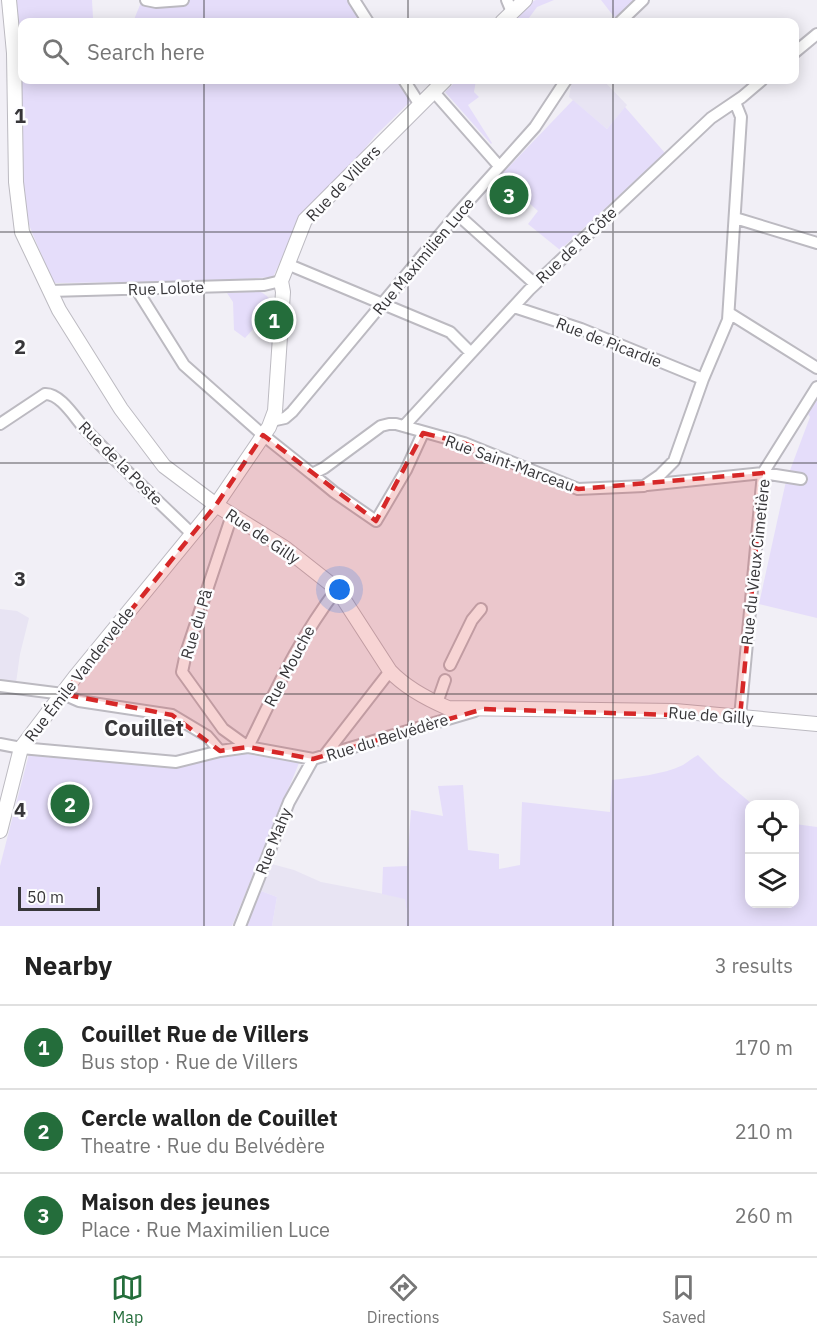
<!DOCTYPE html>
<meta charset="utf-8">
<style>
body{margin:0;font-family:"IBM Plex Sans",sans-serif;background:#f6f6f6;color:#222}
.controls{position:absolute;right:18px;bottom:18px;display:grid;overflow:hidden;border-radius:12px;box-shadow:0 3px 15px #0003}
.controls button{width:54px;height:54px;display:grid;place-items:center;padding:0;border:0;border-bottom:2px solid #e0e0e0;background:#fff;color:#222;font:30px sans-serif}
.scale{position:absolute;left:18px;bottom:15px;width:82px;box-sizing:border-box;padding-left:6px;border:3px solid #373639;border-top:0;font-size:16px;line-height:21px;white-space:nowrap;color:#373639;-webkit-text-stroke:4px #fdfdff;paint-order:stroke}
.you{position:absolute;left:340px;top:590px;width:21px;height:21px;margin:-15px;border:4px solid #fff;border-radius:50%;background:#1a73e8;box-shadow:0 0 0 9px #1a73e833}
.badge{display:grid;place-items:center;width:39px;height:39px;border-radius:50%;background:#246d3b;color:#fff;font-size:20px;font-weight:700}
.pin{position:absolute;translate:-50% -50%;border:3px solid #fff;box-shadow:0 2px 6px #0006}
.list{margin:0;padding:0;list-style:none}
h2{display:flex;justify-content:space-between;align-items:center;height:78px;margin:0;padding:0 24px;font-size:26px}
h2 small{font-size:20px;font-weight:400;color:#767676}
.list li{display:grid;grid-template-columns:39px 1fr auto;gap:18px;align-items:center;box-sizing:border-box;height:84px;padding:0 24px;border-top:2px solid #e0e0e0}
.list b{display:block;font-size:22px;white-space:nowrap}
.list p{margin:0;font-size:20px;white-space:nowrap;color:#767676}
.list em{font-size:20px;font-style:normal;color:#767676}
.icon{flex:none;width:33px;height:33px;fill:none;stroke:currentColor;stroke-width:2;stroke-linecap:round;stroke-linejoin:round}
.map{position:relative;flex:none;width:817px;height:926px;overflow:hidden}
.search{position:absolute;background:#fff;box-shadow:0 3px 15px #0003;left:18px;right:18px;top:18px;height:66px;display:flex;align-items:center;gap:15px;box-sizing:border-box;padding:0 21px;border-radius:12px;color:#767676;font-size:22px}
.sheet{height:330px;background:#fff}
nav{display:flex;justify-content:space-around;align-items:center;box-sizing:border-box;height:84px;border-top:2px solid #e0e0e0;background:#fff;font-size:16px;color:#767676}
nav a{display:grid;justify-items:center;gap:3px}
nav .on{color:#246d3b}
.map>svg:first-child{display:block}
.built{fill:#e8e4f3}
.green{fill:#e5ddfa}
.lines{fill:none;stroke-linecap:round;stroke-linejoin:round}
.street-casing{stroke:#bcbac1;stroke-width:14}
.secondary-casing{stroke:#bcbac1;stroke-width:16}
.street{stroke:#fff;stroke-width:10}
.secondary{stroke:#fff;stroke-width:14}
.marked{fill:#d62828;fill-opacity:0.2;stroke:#d62828;stroke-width:4.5;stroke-dasharray:12 8;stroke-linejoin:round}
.grid{fill:none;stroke:#373639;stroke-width:1.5;stroke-opacity:0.55}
.labels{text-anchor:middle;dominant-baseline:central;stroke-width:5;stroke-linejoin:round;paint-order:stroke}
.street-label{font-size:16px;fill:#373639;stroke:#fdfdff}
.district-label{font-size:22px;font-weight:bold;fill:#373639;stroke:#fdfdff}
.grid-label{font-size:20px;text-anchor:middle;font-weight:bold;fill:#373639;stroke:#fdfdff;stroke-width:5;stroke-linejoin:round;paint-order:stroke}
</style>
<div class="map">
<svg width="817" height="926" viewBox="0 0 817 926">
<rect width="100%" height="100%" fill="#f1eff6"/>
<path class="built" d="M 572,80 L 603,80 L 627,105 L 607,129 L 569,97 Z
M 0,609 L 17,611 L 29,618 L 20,654 L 16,683 L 0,686 Z
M 268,863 L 294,870 L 321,882 L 405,898 L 407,914 L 406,926 L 272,926 L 277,897 L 261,891 Z"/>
<path class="green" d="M 16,0 L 92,0 L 93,18 L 108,22 L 22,22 L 22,80 L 411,80 L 420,92 L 375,136 L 291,239 L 273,277 L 216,281 L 53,283 L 27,220 L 20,169 L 19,40 Z
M 142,0 L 358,0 L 372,22 L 133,22 Z
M 536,0 L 554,0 L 537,7 L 526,22 L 509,22 L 525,5 Z
M 601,0 L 635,0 L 615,18 Z
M 457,80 L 476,80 L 474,92 L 479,97 L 468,105 L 492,143 L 491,144 L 445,92 Z
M 573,100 L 607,129 L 625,107 L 665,153 L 560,250 L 528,224 L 538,211 L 499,177 Z
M 259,291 C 280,301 274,317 273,336 L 263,331 L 257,325 L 245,338 L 234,330 L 233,302 L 227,293 Z
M 817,400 L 817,618 L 759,604 L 786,481 L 810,417 L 808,414 Z
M 241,753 L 299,763 L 232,926 L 0,926 L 0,866 L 29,754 L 179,766 L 207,758 Z
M 698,755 L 720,777 L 752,804 L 750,804 L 750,904 L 794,904 L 795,824 L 817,827 L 817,926 L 406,926 L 407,914 L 405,899 L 382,894 L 383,867 L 407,866 L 411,810 L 443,816 L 438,786 L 463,785 L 468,850 L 499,854 L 499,869 L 520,865 L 522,802 L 610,812 L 612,780 C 635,777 662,775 683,765 C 688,762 692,758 698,755 Z
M 261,891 L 277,897 L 272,926 L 246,926 Z"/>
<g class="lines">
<g class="street-casing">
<path id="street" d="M 146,0 L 156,2 L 183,0
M 354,0 L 368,22
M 507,0 L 512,12
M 620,22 L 643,0
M 794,53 L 817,34
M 404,80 L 420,105
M 433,91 L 499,166
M 457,214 L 535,284
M 735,218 L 817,243
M 287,264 L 450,332 L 471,353
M 137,290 L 184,365 L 263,435 L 312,474 L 324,468 L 381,426 L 389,424 L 396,424 L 464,443 L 578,489 L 644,486 L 660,475 L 674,461 L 703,379 L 728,320 L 741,117 L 735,102
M 50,291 L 264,285 L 281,281
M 514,307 L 581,329 L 703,379
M 729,313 L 817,368
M 271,421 L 285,418 L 292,412 L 457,214 L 535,127 L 566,80
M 0,424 L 45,394 C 60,393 75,418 85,429 C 119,465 156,499 191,533
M 404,426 L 529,290 L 711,118 L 742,97 L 762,80
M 312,474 L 334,492 L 376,521 L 406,470 L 423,433
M 647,485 L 763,473 L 801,479
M 232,515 L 186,653 L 182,672 L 223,729 L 248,747
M 450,665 L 472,620 L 481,609
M 0,686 L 63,694 L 79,701 L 172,715 L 207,736 L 220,751
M 437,703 L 445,680
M 740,717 L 763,473 L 817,387
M 0,744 L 21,748 L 176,762 L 220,751 L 248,747 L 313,759 L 475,711
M 248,747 C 276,690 298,640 337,589
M 324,756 L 390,671
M 240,926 L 289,802 L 313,759"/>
</g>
<g class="secondary-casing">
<path id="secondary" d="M 9,0 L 14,53 L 16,182 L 22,232 L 59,310 L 121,409 L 164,466 L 216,505 L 285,548 L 337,589 L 390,671 C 406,688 427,699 448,708 L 675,711 L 817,724
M 502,22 L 525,0
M 0,831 L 21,748 L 75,677 L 216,505 L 269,427 L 275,411 L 283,292 L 281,281 L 305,220 L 445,80"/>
</g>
<use href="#street" class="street"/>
<use href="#secondary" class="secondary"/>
</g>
<path class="marked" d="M 423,433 L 464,443 L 578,489 L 763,473 L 740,717 L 483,709 L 313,759 L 248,747 L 220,751 L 172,715 L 63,694 L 216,505 L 263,435 L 376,521 Z"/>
<path class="grid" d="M 204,0 L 204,22M 408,0 L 408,22M 613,0 L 613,22M 204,80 L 204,926M 408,80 L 408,926M 613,80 L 613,926M 0,232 L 817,232M 0,463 L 817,463M 0,694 L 817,694"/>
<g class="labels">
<g class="street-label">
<text transform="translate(343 183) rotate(-46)">Rue de Villers</text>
<text transform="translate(576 245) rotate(-43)">Rue de la Côte</text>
<text transform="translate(423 256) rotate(-50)">Rue Maximilien Luce</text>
<text transform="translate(166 288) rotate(-2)">Rue Lolote</text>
<text transform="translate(609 342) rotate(21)">Rue de Picardie</text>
<text transform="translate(121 463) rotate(45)">Rue de la Poste</text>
<text transform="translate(510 463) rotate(20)">Rue Saint-Marceau</text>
<text transform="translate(263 536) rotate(34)">Rue de Gilly</text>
<text transform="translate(755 562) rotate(-84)">Rue du Vieux Cimetière</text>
<text transform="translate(196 624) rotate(-73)">Rue du Pâ</text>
<text transform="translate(289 666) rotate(-62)">Rue Mouche</text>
<text transform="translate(79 674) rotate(-52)">Rue Émile Vandervelde</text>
<text transform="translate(711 715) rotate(4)">Rue de Gilly</text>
<text transform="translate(387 737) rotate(-17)">Rue du Belvédère</text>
<text transform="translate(273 841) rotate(-68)">Rue Mahy</text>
</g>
<g class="district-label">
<text x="144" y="727">Couillet</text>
</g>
</g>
<g class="grid-label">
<text x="20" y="123">1</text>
<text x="20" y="354">2</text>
<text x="20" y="586">3</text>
<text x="20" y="817">4</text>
</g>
</svg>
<div class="controls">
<button><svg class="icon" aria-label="locate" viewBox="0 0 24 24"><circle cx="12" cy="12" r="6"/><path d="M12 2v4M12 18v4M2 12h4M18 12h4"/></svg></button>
<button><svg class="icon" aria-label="layers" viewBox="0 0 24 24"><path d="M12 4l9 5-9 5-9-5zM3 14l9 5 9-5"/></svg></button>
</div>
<div class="scale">50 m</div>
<div class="you"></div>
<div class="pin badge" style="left:274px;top:320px">1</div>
<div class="pin badge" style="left:70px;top:804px">2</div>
<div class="pin badge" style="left:509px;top:195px">3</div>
<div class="search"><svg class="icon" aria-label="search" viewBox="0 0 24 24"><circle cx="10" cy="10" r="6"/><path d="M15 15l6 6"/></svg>Search here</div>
</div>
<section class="sheet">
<h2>Nearby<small>3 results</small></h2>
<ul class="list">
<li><span class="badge">1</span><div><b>Couillet Rue de Villers</b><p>Bus stop · Rue de Villers</p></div><em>170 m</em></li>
<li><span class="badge">2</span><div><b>Cercle wallon de Couillet</b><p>Theatre · Rue du Belvédère</p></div><em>210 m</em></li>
<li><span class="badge">3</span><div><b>Maison des jeunes</b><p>Place · Rue Maximilien Luce</p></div><em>260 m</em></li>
</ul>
</section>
<nav>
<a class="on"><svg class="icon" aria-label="map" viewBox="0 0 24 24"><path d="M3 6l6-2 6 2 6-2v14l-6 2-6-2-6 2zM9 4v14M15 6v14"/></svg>Map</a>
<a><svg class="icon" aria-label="directions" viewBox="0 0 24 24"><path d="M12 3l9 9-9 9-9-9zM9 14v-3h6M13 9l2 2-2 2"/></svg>Directions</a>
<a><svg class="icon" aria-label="saved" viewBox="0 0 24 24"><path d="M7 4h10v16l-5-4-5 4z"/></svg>Saved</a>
</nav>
